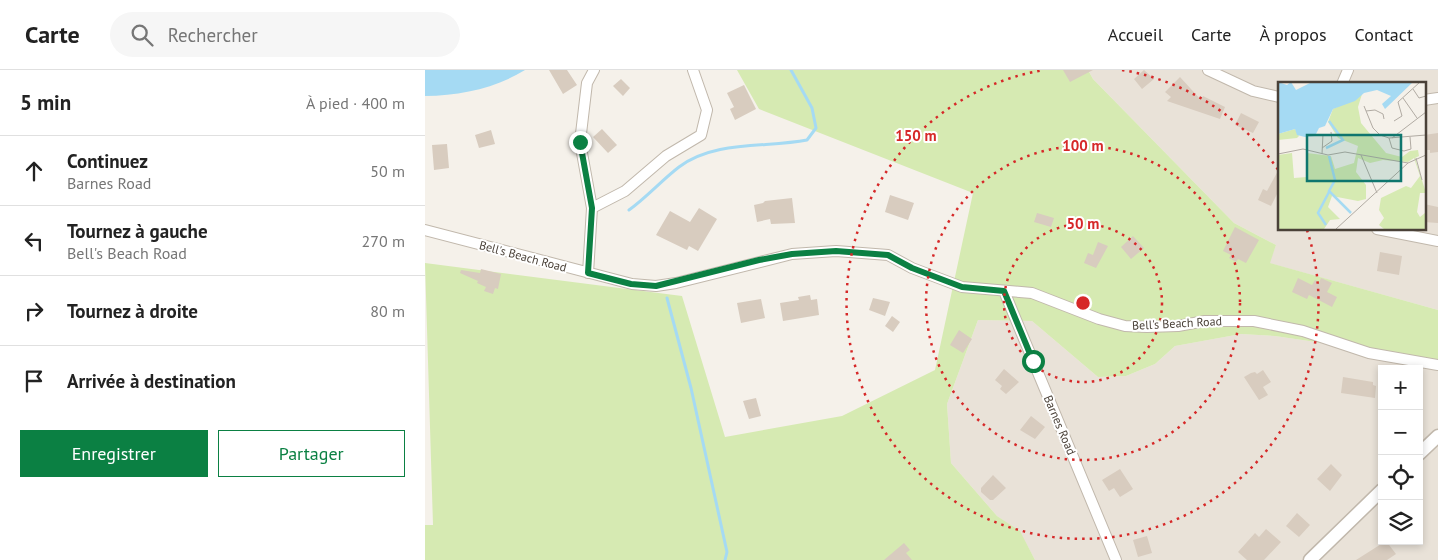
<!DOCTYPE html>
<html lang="fr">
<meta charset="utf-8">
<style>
body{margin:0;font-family:"PT Sans",sans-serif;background:#f6f6f6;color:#222}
.controls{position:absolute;right:15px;bottom:15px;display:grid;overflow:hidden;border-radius:0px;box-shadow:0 2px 8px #0003}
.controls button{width:45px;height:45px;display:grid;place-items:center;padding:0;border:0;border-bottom:1px solid #e0e0e0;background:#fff;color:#222;font:25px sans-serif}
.stop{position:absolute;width:15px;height:15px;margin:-11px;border:4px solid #0b8043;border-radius:50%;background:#fff}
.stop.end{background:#0b8043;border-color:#fff;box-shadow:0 1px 5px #0008}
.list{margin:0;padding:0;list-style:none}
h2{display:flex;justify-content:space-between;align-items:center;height:65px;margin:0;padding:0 20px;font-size:21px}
h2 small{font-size:16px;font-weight:400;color:#767676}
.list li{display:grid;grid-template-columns:32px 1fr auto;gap:15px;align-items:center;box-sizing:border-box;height:70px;padding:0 20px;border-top:1px solid #e0e0e0}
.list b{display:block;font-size:19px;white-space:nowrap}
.list p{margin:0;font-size:16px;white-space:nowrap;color:#767676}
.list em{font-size:16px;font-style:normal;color:#767676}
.actions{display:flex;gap:10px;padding:15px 20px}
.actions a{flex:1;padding:11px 0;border:1px solid #0b8043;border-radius:0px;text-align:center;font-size:18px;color:#0b8043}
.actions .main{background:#0b8043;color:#fff}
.icon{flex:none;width:28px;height:28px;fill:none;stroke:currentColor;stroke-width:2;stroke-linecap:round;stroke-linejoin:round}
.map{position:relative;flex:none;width:1013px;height:490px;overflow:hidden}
header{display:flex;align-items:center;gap:30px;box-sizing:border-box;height:70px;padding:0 25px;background:#fff;border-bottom:1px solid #e0e0e0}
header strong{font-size:24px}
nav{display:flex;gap:28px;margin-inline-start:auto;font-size:18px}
.search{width:350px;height:45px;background:#f6f6f6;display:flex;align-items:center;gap:12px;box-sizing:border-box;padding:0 18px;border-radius:28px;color:#767676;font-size:19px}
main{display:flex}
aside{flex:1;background:#fff}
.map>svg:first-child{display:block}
.residential{fill:#e9e2d8;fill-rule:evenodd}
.green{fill:#d6eab2}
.water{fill:#a5daf3}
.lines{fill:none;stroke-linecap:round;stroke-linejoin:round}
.stream{stroke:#a5daf3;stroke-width:3}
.building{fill:#d8ccbf}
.minor-casing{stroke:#c1b8ac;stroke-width:12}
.tertiary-casing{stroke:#c1b8ac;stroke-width:15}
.minor{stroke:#fff;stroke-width:10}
.tertiary{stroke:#fff;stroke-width:12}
.route{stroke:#0b8043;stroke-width:6}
.ring{fill:none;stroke:#d62828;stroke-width:2.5;stroke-dasharray:2.5 5}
.labels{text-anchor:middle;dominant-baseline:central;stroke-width:4;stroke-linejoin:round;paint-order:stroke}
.street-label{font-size:12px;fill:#4a4138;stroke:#fff}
.inset-river{fill:none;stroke:#a5daf3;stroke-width:2.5}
.inset-road{fill:none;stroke:#b1aba3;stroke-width:1}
.view{fill:#0f766e;fill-opacity:0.15;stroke:#0f766e;stroke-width:2.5}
.inset-edge{fill:none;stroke:#4a4138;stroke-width:2.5}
.centre{fill:#d62828;stroke:#fff;stroke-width:2.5}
.ring-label{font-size:15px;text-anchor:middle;font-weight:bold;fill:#d62828;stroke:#fff;stroke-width:4;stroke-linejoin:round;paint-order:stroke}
</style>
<header>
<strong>Carte</strong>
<div class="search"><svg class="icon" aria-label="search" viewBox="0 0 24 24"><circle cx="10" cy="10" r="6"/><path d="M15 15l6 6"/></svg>Rechercher</div>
<nav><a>Accueil</a><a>Carte</a><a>À propos</a><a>Contact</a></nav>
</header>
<main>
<aside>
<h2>5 min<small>À pied · 400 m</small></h2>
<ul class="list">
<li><svg class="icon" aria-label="ahead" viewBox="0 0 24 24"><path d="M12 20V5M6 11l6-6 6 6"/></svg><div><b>Continuez</b><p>Barnes Road</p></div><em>50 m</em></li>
<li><svg class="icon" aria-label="left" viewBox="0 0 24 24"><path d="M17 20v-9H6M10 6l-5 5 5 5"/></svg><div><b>Tournez à gauche</b><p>Bell's Beach Road</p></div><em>270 m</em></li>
<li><svg class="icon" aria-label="right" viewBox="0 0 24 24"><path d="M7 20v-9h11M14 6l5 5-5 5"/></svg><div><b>Tournez à droite</b></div><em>80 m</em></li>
<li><svg class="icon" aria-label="arrive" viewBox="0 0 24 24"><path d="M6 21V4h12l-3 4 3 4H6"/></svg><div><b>Arrivée à destination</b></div></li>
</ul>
<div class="actions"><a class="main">Enregistrer</a><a>Partager</a></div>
</aside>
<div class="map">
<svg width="1013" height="490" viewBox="0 0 1013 490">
<rect width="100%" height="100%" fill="#f5f1ea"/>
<path class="residential" d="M 663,0 L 1013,0 L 1013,240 L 844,193 L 851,175 L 809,153 L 668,9 ZM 854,14 L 999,14 L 999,159 L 854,159 Z
M 553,250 L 607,251 L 673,307 L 701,306 L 730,294 L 750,276 L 816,264 L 850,266 L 1013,290 L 1013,490 L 610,490 L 595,462 L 572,446 L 526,393 L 522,334 ZM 957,299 L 994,299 L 994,471 L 957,471 Z"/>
<path class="green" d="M 312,0 L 663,0 L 668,9 L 809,153 L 851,175 L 845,193 L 1013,240 L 1013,290 L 850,266 L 816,264 L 750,276 L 730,294 L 701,306 L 673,307 L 607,251 L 553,250 L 522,334 L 526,393 L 572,446 L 595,461 L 610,490 L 0,490 L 0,455 L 8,455 L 0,193 L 257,226 L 300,367 L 417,346 L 510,300 L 548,123 L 334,39 Z"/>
<path class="water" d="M 0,0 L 100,0 C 69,19 36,25 0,26 Z"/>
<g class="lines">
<path class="stream" d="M 204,140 C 222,127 237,110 254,97 C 290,70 341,78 382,70 L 391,58 L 387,38 L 366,0
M 242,228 L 266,318 L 302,482 L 300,490"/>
</g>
<path class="building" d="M 124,0 L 142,0 L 152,15 L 138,24 Z
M 638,0 L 668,0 L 645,12 Z
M 719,0 L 729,9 L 717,19 L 709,9 Z
M 755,7 L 776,30 L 778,26 L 800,37 L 795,49 L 742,31 L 746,27 L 740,22 Z
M 196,9 L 205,18 L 198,26 L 188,16 Z
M 319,15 L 331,39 L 310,50 L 305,39 L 309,37 L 302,23 Z
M 816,43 L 834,52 L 828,63 L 810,55 Z
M 177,59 L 192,75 L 183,83 L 168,67 Z
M 66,60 L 70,74 L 54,78 L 50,65 Z
M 1013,63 L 1013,82 L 1005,83 L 1005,80 L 999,80 L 999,65 Z
M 22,74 L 24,98 L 9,100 L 7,75 Z
M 854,99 L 854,120 L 846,136 L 833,130 L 838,119 L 842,121 Z
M 465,125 L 489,133 L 483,150 L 460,142 Z
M 367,128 L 370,153 L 346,154 L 345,149 L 332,152 L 329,135 L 338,133 L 340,131 Z
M 999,134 L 1013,137 L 1013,153 L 999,152 Z
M 274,138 L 292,149 L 273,181 L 264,176 L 262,180 L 231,165 L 245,141 L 265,152 Z
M 612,143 L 629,148 L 626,157 L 609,152 Z
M 810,157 L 834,170 L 821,193 L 813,189 L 811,192 L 804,188 L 806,185 L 798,181 Z
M 708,166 L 719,178 L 706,189 L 696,177 Z
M 673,172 L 683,176 L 671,198 L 659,193 L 663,183 L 668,185 Z
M 955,182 L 977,186 L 974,205 L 952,201 Z
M 56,199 L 76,204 L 73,219 L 70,218 L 68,224 L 59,221 L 61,217 L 52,213 L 53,211 L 35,203 L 36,200 L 55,203 Z
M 873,208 L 887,215 L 890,210 L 894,213 L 896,208 L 907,213 L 902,222 L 912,227 L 907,237 L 884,225 L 882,229 L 867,222 Z
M 385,225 L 386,230 L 392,229 L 394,245 L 358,251 L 355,233 L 374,230 L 373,227 Z
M 448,228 L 465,232 L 460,246 L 444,240 Z
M 336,229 L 340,248 L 316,253 L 312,233 Z
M 467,246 L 475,252 L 468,262 L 460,256 Z
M 534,260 L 547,269 L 538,283 L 525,275 Z
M 579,299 L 594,312 L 581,324 L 575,319 L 577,316 L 570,310 Z
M 838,300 L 846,312 L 838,317 L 843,325 L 834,330 L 819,307 L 826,303 L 830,302 L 832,304 Z
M 918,307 L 948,312 L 948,315 L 951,316 L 950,328 L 916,323 Z
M 331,328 L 336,346 L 324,349 L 318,331 Z
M 606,346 L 620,357 L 610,369 L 595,360 Z
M 906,394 L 917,405 L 905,421 L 892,409 Z
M 695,399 L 708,419 L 695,427 L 689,418 L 684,421 L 677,410 Z
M 568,405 L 581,418 L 568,430 L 565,430 L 556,422 L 556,418 Z
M 872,443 L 885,455 L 874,467 L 861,456 Z
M 841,459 L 856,472 L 839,490 L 822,490 L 813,482 L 830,463 L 834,467 Z
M 722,466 L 727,483 L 713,487 L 708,470 Z
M 961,471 L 971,484 L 962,490 L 931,490 Z
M 479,473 L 485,480 L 481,483 L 487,490 L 459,490 Z"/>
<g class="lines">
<g class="minor-casing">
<path id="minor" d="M 783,0 L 828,21 L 854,27
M 917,14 L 923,0
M 999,30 L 1013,28
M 167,138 L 200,121 L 241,86 L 276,65 L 282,40 L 268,0
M 952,159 L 1013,171
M 0,160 L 207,214 L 231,216 L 251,213 L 367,184 L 411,181 L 463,185 L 487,198 L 537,217 L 607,223 L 674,249 L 700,256 L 722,257 L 753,256 L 780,251 L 829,251 L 878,261 L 944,283 L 1013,295
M 163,203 L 167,138 L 155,72 L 162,13 L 169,0
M 579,221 L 691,490"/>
</g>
<g class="tertiary-casing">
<path id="tertiary" d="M 994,384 L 1013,366
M 885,490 L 957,420"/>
</g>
<use href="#minor" class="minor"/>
<use href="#tertiary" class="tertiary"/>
</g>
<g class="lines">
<path class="route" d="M 155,72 L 167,138 L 163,203 L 206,214 L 231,216 L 334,190 L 367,184 L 411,181 L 463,185 L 487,198 L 537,217 L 579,221 L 608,291"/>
</g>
<g class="ring">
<circle cx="658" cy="233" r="79"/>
<circle cx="658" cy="233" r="157"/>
<path d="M697 0A236 236 0 0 1 854 101M882 160A236 236 0 1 1 619 0"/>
</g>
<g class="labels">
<g class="street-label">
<text transform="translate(98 186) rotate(15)">Bell's Beach Road</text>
<text transform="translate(752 253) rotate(-3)">Bell's Beach Road</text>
<text transform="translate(635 355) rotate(67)">Barnes Road</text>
</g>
</g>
<g transform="translate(853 12)">
<rect width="148" height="148" fill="#f5f1ea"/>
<path d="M 84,12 L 80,25 L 83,41 L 108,71 L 124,75 L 132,69 L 140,68 L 141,74 L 137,76 L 148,111 L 142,111 L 139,130 L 142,135 L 147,131 L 147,147 L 106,147 L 101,143 L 106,136 L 101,128 L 103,116 L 128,104 L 133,106 L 142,94 L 136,76 L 130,80 L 105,78 L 92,81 L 80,76 L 78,90 L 88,103 L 88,117 L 80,119 L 54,114 L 50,125 L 62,137 L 52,138 L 46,147 L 0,147 L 0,73 L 14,71 L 16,96 L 29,95 L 29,71 L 53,74 L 57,87 L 76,81 L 80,64 L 60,56 L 50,40 L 55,27 ZM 17,47 L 21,54 L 19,56 L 0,58 L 0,52 Z" fill="#d6eab2"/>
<path d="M 0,0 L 9,3 L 13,0 L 18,8 L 34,0 L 135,0 L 107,27 L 104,22 L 113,14 L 99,8 L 86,11 L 77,19 L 55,27 L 47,44 L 41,46 L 37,54 L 27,55 L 19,53 L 17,47 L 0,52 Z" fill="#a5daf3"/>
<path class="inset-river" d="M 48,66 L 65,58 L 51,39M 51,74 L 57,98 L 51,109 L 73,131M 48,143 L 40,131 L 51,110"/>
<path class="inset-road" d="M 135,7 L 141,16 L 148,14M 125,16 L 139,36M 86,24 L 95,46 L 102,53 L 111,56 L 148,53M 88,29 L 97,28 L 105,32 L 106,37M 116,39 L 124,34 L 120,20 L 142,0M 111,56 L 114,66 L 126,69 L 133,67 L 132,55M 114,56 L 148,30M 44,66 L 54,59 L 53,50M 0,72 L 25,67 L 50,73 L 67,70 L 130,81M 44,72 L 45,52M 83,73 L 99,111M 138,76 L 144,98M 58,147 L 130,81 L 148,73"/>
<path class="view" d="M 29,53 L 123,53 L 123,99 L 29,99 Z"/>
<rect width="148" height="148" class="inset-edge"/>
</g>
<circle cx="658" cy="233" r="8" class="centre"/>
<g class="ring-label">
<text x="491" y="71">150 m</text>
<text x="658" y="81">100 m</text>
<text x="658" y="159">50 m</text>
</g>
</svg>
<div class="controls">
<button>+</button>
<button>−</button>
<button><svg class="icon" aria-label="locate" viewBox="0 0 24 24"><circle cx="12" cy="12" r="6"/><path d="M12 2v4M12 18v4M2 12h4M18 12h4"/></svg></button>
<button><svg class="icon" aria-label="layers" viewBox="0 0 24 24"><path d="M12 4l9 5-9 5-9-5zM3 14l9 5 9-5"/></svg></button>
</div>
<div class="stop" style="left:608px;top:291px"></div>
<div class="stop end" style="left:155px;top:72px"></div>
</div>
</main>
